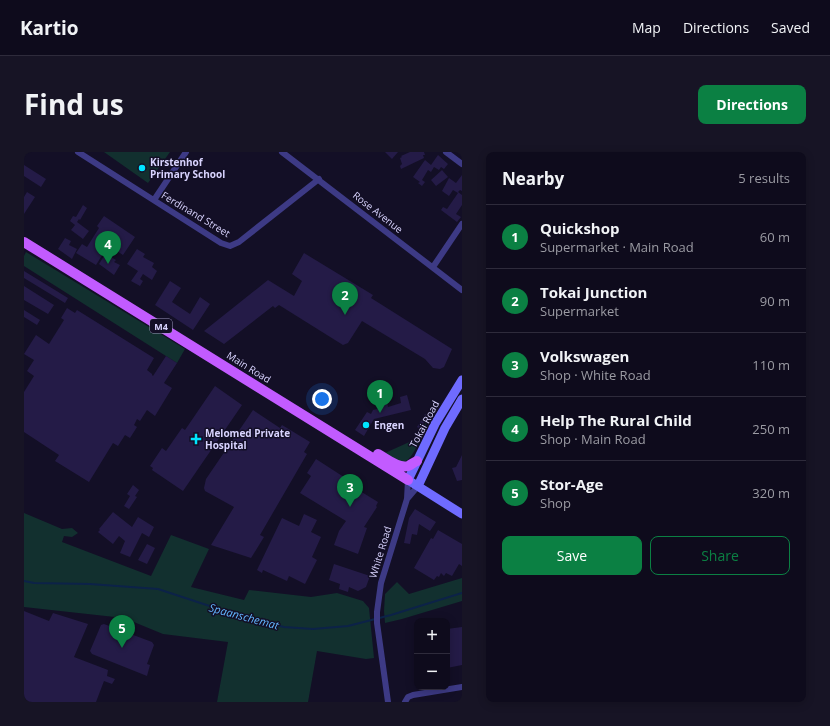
<!DOCTYPE html>
<meta charset="utf-8">
<style>
body{margin:0;font-family:"Open Sans",sans-serif;background:#171425;color:#f1f3f6}
.controls{position:absolute;right:12px;bottom:12px;display:grid;overflow:hidden;border-radius:8px;box-shadow:0 2px 10px #0003}
.controls button{width:36px;height:36px;display:grid;place-items:center;padding:0;border:0;border-bottom:1px solid #2e2b3b;background:#0e0b1c;color:#f1f3f6;font:20px sans-serif}
.you{position:absolute;left:298px;top:247px;width:14px;height:14px;margin:-10px;border:3px solid #fff;border-radius:50%;background:#1a73e8;box-shadow:0 0 0 6px #1a73e833}
.badge{display:grid;place-items:center;width:26px;height:26px;border-radius:50%;background:#0b8043;color:#fff;font-size:13px;font-weight:700}
.pin{position:absolute;translate:-50% -33px;filter:drop-shadow(0 1px 2px #0008)}
.pin::after{content:'';position:absolute;top:21px;width:14px;height:12px;background:inherit;clip-path:polygon(0 0,100% 0,50% 100%)}
.list{margin:0;padding:0;list-style:none}
h2{display:flex;justify-content:space-between;align-items:center;height:52px;margin:0;padding:0 16px;font-size:17px}
h2 small{font-size:13px;font-weight:400;color:#9b9ba3}
.list li{display:grid;grid-template-columns:26px 1fr auto;gap:12px;align-items:center;box-sizing:border-box;height:64px;padding:0 16px;border-top:1px solid #2e2b3b}
.list b{display:block;font-size:15px;white-space:nowrap}
.list p{margin:0;font-size:13px;white-space:nowrap;color:#9b9ba3}
.list em{font-size:13px;font-style:normal;color:#9b9ba3}
.actions{display:flex;gap:8px;padding:12px 16px}
.actions a{flex:1;padding:9px 0;border:1px solid #0b8043;border-radius:8px;text-align:center;font-size:14px;color:#0b8043}
.actions .main{background:#0b8043;color:#fff}
.map{position:relative;flex:none;width:438px;height:550px;overflow:hidden;border-radius:8px}
header{display:flex;align-items:center;gap:24px;box-sizing:border-box;height:56px;padding:0 20px;background:#0e0b1c;border-bottom:1px solid #2e2b3b}
header strong{font-size:19px}
nav{display:flex;gap:22px;margin-inline-start:auto;font-size:14px}
.intro{display:flex;align-items:center;justify-content:space-between;box-sizing:border-box;height:96px;padding:0 24px}
h1{margin:0;font-size:28px}
.button{padding:10px 18px;border-radius:8px;background:#0b8043;color:#fff;font-size:14px;font-weight:700}
main{display:flex;gap:24px;padding:0 24px}
aside{flex:1;background:#0e0b1c;border-radius:8px;box-shadow:0 2px 10px #0003}
.map>svg:first-child{display:block}
.green{fill:#12302f}
.lines{fill:none;stroke-linecap:round;stroke-linejoin:round}
.stream{stroke:#0c2248;stroke-width:2}
.building{fill:#241b47}
.minor{stroke:#3d3a85;stroke-width:6}
.secondary{stroke:#6f6bff;stroke-width:9}
.primary{stroke:#c25bff;stroke-width:10}
.poi-dot{fill:#00e5ff;stroke:#130f26;stroke-width:1.5}
.labels{text-anchor:middle;dominant-baseline:central;stroke-width:3;stroke-linejoin:round;paint-order:stroke}
.shield{fill:#130f26;stroke:#9e99be;stroke-width:1}
.shield-label{font-size:9px;font-weight:bold;fill:#d9d4ff}
.poi-label{font-size:10px;font-weight:bold;fill:#d9d4ff;stroke:#130f26;text-anchor:start}
.street-label{font-size:10px;fill:#d9d4ff;stroke:#130f26}
.water-label{font-size:11px;font-style:italic;fill:#62b6ff;stroke:#130f26}
</style>
<header>
<strong>Kartio</strong>
<nav><a>Map</a><a>Directions</a><a>Saved</a></nav>
</header>
<div class="intro"><h1>Find us</h1><a class="button">Directions</a></div>
<main>
<div class="map">
<svg width="438" height="550" viewBox="0 0 438 550">
<rect width="100%" height="100%" fill="#130f26"/>
<path class="green" d="M 80,0 L 146,0 L 124,31 Z
M 2,100 L 161,197 L 153,211 L 0,114 L 0,104 Z
M 404,267 C 400,277 390,309 379,310 C 373,310 366,304 361,301 L 392,287 Z
M 0,361 L 38,377 L 48,376 L 54,381 L 48,385 L 40,384 L 38,390 L 127,424 L 147,383 L 185,397 L 167,435 L 220,448 L 225,438 L 287,445 L 313,441 L 339,449 L 345,456 L 350,506 L 342,507 L 293,499 L 284,550 L 193,550 L 204,490 L 139,482 L 100,466 L 0,455 Z
M 438,426 L 438,449 L 378,467 L 361,471 L 360,459 L 361,442 L 373,430 L 385,442 Z"/>
<g class="lines">
<path class="stream" d="M 0,429 L 10,431 L 66,432 L 134,437 L 222,466 L 260,475 L 289,477 L 324,474 L 367,463 L 438,441"/>
</g>
<path class="building" d="M 361,0 L 374,0 L 368,7 Z
M 386,0 L 400,0 L 401,3 L 399,3 L 400,6 L 377,17 L 376,14 L 378,12 L 376,6 L 378,5 L 377,4 Z
M 414,3 L 424,12 L 420,17 L 417,15 L 415,18 L 410,15 L 407,20 L 404,18 L 398,28 L 401,30 L 398,34 L 394,31 L 396,30 L 389,25 L 401,8 L 407,13 Z
M 0,13 L 22,27 L 17,35 L 0,24 Z
M 418,18 L 424,25 L 412,34 L 407,28 Z
M 438,23 L 438,39 L 436,38 L 434,40 L 438,43 L 438,53 L 432,62 L 437,65 L 433,70 L 417,58 L 419,55 L 423,57 L 434,41 L 429,38 L 425,44 L 418,39 L 425,26 L 432,31 Z
M 3,40 L 11,45 L 0,62 L 0,45 Z
M 59,53 L 63,56 L 56,68 L 55,67 L 53,70 L 65,79 L 59,87 L 47,78 L 51,73 L 46,69 L 49,64 L 52,65 Z
M 80,64 L 111,85 L 99,103 L 79,90 L 77,94 L 82,97 L 72,113 L 52,101 L 58,92 L 63,95 L 75,76 L 73,74 Z
M 41,86 L 47,89 L 45,93 L 53,97 L 48,107 L 34,97 Z
M 113,97 L 121,102 L 119,105 L 130,111 L 128,115 L 133,119 L 128,128 L 119,122 L 116,127 L 119,129 L 116,134 L 107,129 L 114,119 L 103,112 Z
M 280,101 L 349,143 L 347,146 L 428,197 L 420,215 L 416,217 L 409,216 L 401,207 L 338,169 L 324,191 L 319,193 L 255,153 L 251,156 L 249,154 L 200,192 L 180,179 L 244,128 L 270,144 L 278,129 L 268,122 Z
M 80,104 L 86,107 L 87,105 L 92,108 L 90,110 L 96,113 L 90,123 L 75,112 Z
M 0,119 L 44,146 L 41,151 L 0,126 Z
M 146,129 L 157,136 L 148,150 L 166,162 L 176,145 L 186,152 L 169,178 L 131,153 Z
M 0,134 L 30,153 L 24,162 L 0,148 Z
M 43,156 L 51,161 L 53,158 L 130,206 L 123,218 L 128,222 L 128,223 L 129,224 L 142,204 L 153,211 L 140,231 L 148,236 L 131,264 L 123,258 L 116,269 L 113,267 L 110,273 L 113,275 L 106,286 L 101,283 L 94,294 L 89,291 L 65,330 L 31,309 L 35,303 L 0,280 L 0,240 L 10,224 L 3,219 L 10,208 L 0,202 L 12,183 L 25,192 L 40,168 L 37,166 Z
M 0,158 L 16,168 L 13,173 L 0,165 Z
M 191,234 L 218,253 L 159,339 L 128,318 L 129,316 L 126,314 L 138,296 L 142,299 L 158,276 L 161,278 Z
M 383,243 L 387,258 L 350,267 L 340,284 L 331,278 L 343,260 L 347,262 L 349,258 L 358,256 L 356,246 L 362,244 L 364,255 L 377,251 L 376,245 Z
M 229,258 L 256,276 L 258,273 L 286,290 L 280,300 L 283,302 L 236,383 L 240,385 L 227,406 L 187,393 L 210,355 L 181,339 L 180,336 L 182,327 Z
M 401,262 L 404,264 L 396,277 L 393,275 Z
M 438,303 L 438,328 L 433,329 L 428,316 L 432,315 Z
M 292,307 L 326,329 L 322,335 L 333,343 L 336,339 L 354,350 L 352,354 L 353,355 L 340,375 L 343,376 L 334,402 L 310,393 L 315,379 L 322,369 L 276,341 L 287,324 L 283,321 Z
M 109,333 L 115,338 L 111,344 L 113,345 L 105,357 L 100,354 L 106,344 L 103,342 Z
M 391,357 L 412,370 L 406,379 L 395,372 L 393,383 L 388,382 L 386,392 L 380,391 L 385,366 Z
M 89,360 L 108,375 L 114,365 L 130,375 L 125,385 L 118,381 L 106,405 L 96,401 L 101,389 L 95,384 L 89,392 L 74,380 L 76,378 L 75,377 Z
M 280,362 L 293,368 L 287,380 L 297,385 L 288,405 L 293,408 L 281,432 L 265,424 L 263,429 L 239,418 L 238,421 L 233,418 L 258,366 L 275,374 Z
M 414,378 L 438,392 L 438,414 L 435,412 L 428,424 L 422,421 L 420,424 L 417,421 L 415,425 L 413,424 L 410,428 L 390,416 L 407,386 L 409,387 Z
M 123,392 L 131,396 L 123,412 L 114,408 Z
M 310,412 L 346,424 L 342,435 L 334,439 L 325,435 L 324,440 L 315,437 L 316,432 L 305,428 Z
M 0,459 L 25,469 L 29,461 L 64,472 L 50,505 L 84,518 L 83,524 L 91,527 L 88,532 L 80,529 L 72,550 L 0,550 Z
M 80,472 L 128,490 L 130,493 L 123,512 L 126,513 L 123,524 L 68,502 L 66,499 L 77,473 Z
M 438,475 L 438,513 L 423,516 L 423,477 Z"/>
<g class="lines">
<path class="minor" d="M 54,0 L 197,91 L 206,94 L 215,90 L 295,27
M 258,0 L 438,138
M 422,0 L 438,12
M 130,48 L 162,0
M 409,115 L 438,72
M 383,347 L 394,334
M 364,550 L 353,471 L 353,460 L 357,431 L 383,347 L 384,328
M 381,550 L 384,545 L 389,543 L 438,535"/>
<path class="secondary" d="M 438,228 L 411,272 L 384,328 L 438,362
M 394,334 L 421,276 L 438,247"/>
<path class="primary" d="M 0,90 L 384,328
M 354,302 C 362,306 374,317 384,314 C 387,313 390,310 393,309"/>
</g>
<g class="poi-dot">
<circle cx="118" cy="16" r="4"/>
<circle cx="342" cy="273" r="4"/>
<path d="M170 281h4v4h4v4h-4v4h-4v-4h-4v-4h4z"/>
</g>
<g class="labels">
<rect class="shield" x="126" y="167" width="22" height="14" rx="3"/>
<g class="shield-label">
<text x="137" y="174">M4</text>
</g>
<g class="poi-label">
<text x="126" y="10">Kirstenhof<tspan x="126" dy="12">Primary School</tspan></text>
<text x="350" y="273">Engen</text>
<text x="181" y="281">Melomed Private<tspan x="181" dy="12">Hospital</tspan></text>
</g>
<g class="street-label">
<text transform="translate(354 60) rotate(38)">Rose Avenue</text>
<text transform="translate(172 62) rotate(31)">Ferdinand Street</text>
<text transform="translate(225 215) rotate(32)">Main Road</text>
<text transform="translate(400 272) rotate(-62)">Tokai Road</text>
<text transform="translate(356 400) rotate(-73)">White Road</text>
</g>
<g class="water-label">
<text transform="translate(220 464) rotate(15)">Spaanschemat</text>
</g>
</g>
</svg>
<div class="controls">
<button>+</button>
<button>−</button>
</div>
<div class="you"></div>
<div class="pin badge" style="left:356px;top:261px">1</div>
<div class="pin badge" style="left:321px;top:163px">2</div>
<div class="pin badge" style="left:326px;top:355px">3</div>
<div class="pin badge" style="left:84px;top:112px">4</div>
<div class="pin badge" style="left:98px;top:496px">5</div>
</div>
<aside>
<h2>Nearby<small>5 results</small></h2>
<ul class="list">
<li><span class="badge">1</span><div><b>Quickshop</b><p>Supermarket · Main Road</p></div><em>60 m</em></li>
<li><span class="badge">2</span><div><b>Tokai Junction</b><p>Supermarket</p></div><em>90 m</em></li>
<li><span class="badge">3</span><div><b>Volkswagen</b><p>Shop · White Road</p></div><em>110 m</em></li>
<li><span class="badge">4</span><div><b>Help The Rural Child</b><p>Shop · Main Road</p></div><em>250 m</em></li>
<li><span class="badge">5</span><div><b>Stor-Age</b><p>Shop</p></div><em>320 m</em></li>
</ul>
<div class="actions"><a class="main">Save</a><a>Share</a></div>
</aside>
</main>
